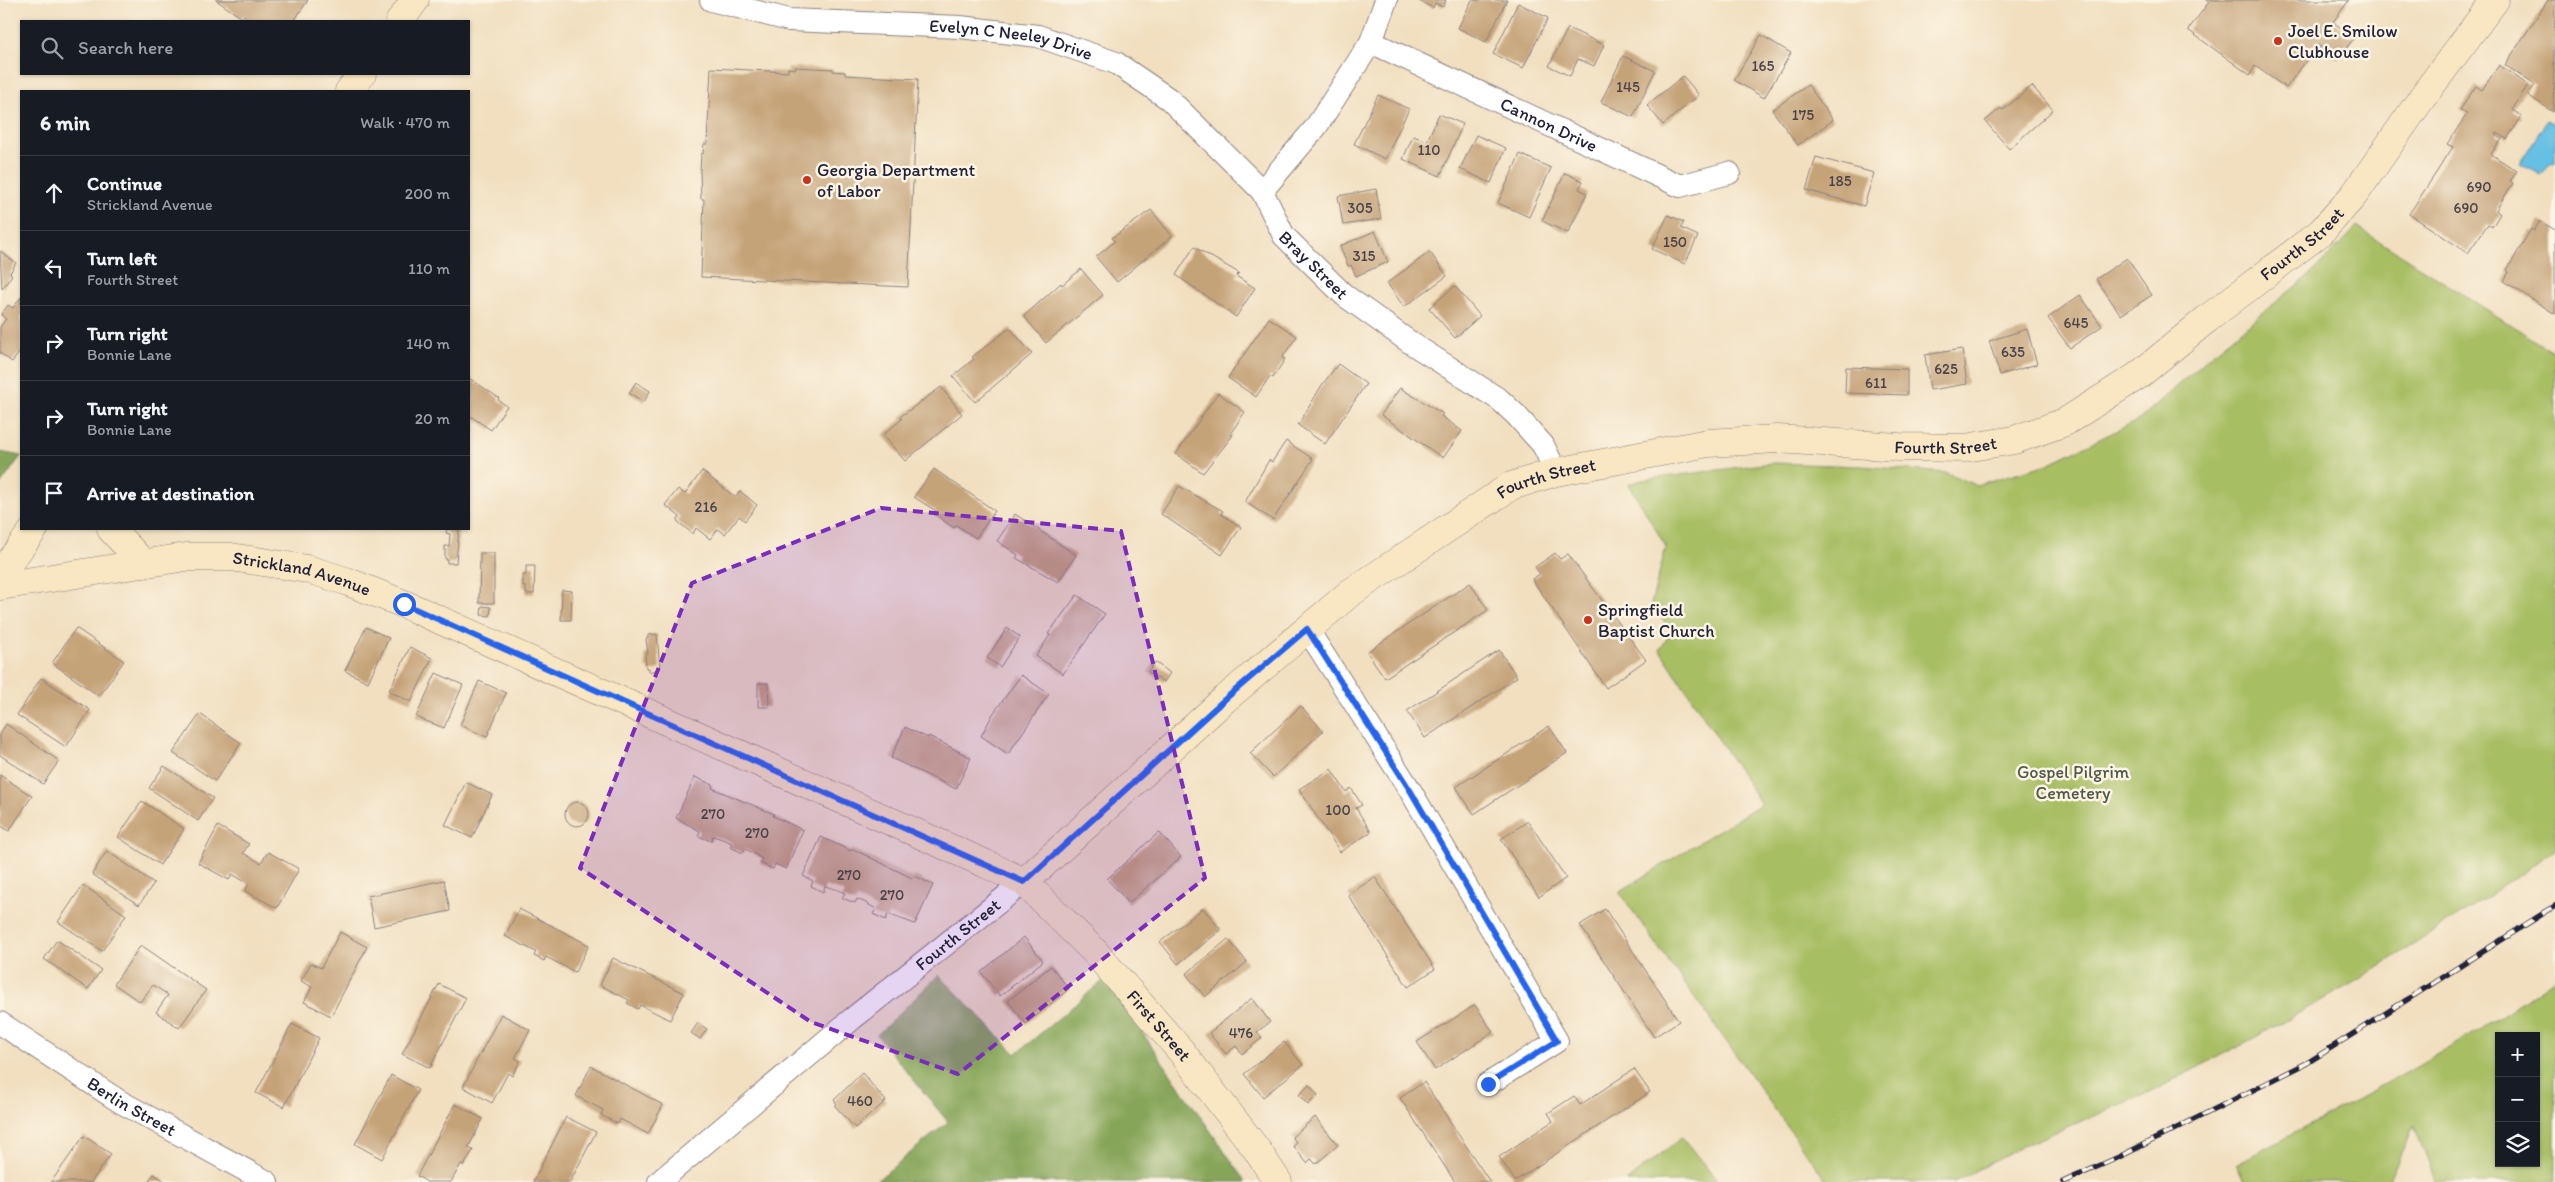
<!DOCTYPE html>
<meta charset="utf-8">
<style>
body{margin:0;font-family:Itim,sans-serif;background:#20242c;color:#f1f3f6}
.controls{position:absolute;right:15px;bottom:15px;display:grid;overflow:hidden;border-radius:0px;box-shadow:0 1px 4px #0004}
.controls button{width:45px;height:45px;display:grid;place-items:center;padding:0;border:0;border-bottom:1px solid #363941;background:#171b24;color:#f1f3f6;font:25px sans-serif}
.stop{position:absolute;width:15px;height:15px;margin:-11px;border:4px solid #2563eb;border-radius:50%;background:#fff}
.stop.end{background:#2563eb;border-color:#fff;box-shadow:0 1px 5px #0008}
.list{margin:0;padding:0;list-style:none}
h2{display:flex;justify-content:space-between;align-items:center;height:65px;margin:0;padding:0 20px;font-size:21px}
h2 small{font-size:16px;font-weight:400;color:#9ea1a6}
.list li{display:grid;grid-template-columns:32px 1fr auto;gap:15px;align-items:center;box-sizing:border-box;height:75px;padding:0 20px;border-top:1px solid #363941}
.list b{display:block;font-size:19px;white-space:nowrap}
.list p{margin:0;font-size:16px;white-space:nowrap;color:#9ea1a6}
.list em{font-size:16px;font-style:normal;color:#9ea1a6}
.icon{flex:none;width:28px;height:28px;fill:none;stroke:currentColor;stroke-width:2;stroke-linecap:round;stroke-linejoin:round}
.map{position:relative;flex:none;width:2555px;height:1182px;overflow:hidden}
.search{position:absolute;background:#171b24;box-shadow:0 1px 4px #0004;left:20px;top:20px;width:450px;height:55px;display:flex;align-items:center;gap:12px;box-sizing:border-box;padding:0 18px;border-radius:0px;color:#9ea1a6;font-size:19px}
.panel{position:absolute;background:#171b24;box-shadow:0 1px 4px #0004;left:20px;top:90px;width:450px;height:440px;border-radius:0px}
.map>svg:first-child{display:block}
.green{fill:#a8be63;stroke:#65704f;fill-rule:evenodd}
.forest{fill:#86a559;stroke:#54644a}
.water{fill:#65c0e3;stroke:#44718f}
.building{fill:#c5a378}
.lines{fill:none;stroke-linecap:round;stroke-linejoin:round}
.street-casing{stroke:#8a807e;stroke-width:24}
.secondary-casing{stroke:#8a807e;stroke-width:29}
.street{stroke:#fff;stroke-width:22}
.secondary{stroke:#f9e7c3;stroke-width:28}
.rail-casing{stroke:#22223b;stroke-width:5.5}
.rail{stroke:#fcf5e5;stroke-width:4;stroke-dasharray:11;stroke-linecap:butt}
.route{stroke:#2563eb;stroke-width:6}
.marked{fill:#7b2cbf;fill-opacity:0.2;stroke:#7b2cbf;stroke-width:4;stroke-dasharray:10 6;stroke-linejoin:round}
.poi-dot{fill:#c8321e;stroke:#fcf5e5;stroke-width:2}
.labels{text-anchor:middle;dominant-baseline:central;stroke-width:5;stroke-linejoin:round;paint-order:stroke}
.number-label{font-size:15px;fill:#4b424a}
.poi-label{font-size:18px;fill:#22223b;stroke:#fcf5e5;text-anchor:start}
.street-label{font-size:18px;fill:#22223b;stroke:#fcf5e5}
.park-label{font-size:18px;fill:#515949;stroke:#fcf5e5}
</style>
<div class="map">
<svg width="2555" height="1182" viewBox="0 0 2555 1182">
<rect width="100%" height="100%" fill="#fcf5e5"/>
<filter id="ink" filterUnits="userSpaceOnUse"><feTurbulence type="fractalNoise" baseFrequency=".02" numOctaves="2"/><feDisplacementMap in="SourceGraphic" scale="10" xChannelSelector="R" yChannelSelector="G"/><feConvolveMatrix kernelMatrix="1 2 1 2 8 2 1 2 1" color-interpolation-filters="sRGB"/></filter>
<filter id="wash" filterUnits="userSpaceOnUse"><feTurbulence type="fractalNoise" baseFrequency=".0096" numOctaves="4" result="noise"/><feDisplacementMap in="SourceGraphic" scale="20" xChannelSelector="R" yChannelSelector="G"/><feGaussianBlur stdDeviation="1.12" result="paint"/><feColorMatrix in="noise" values="0 0 0 0 0 0 0 0 0 0 0 0 0 0 0 0 0 1.4 0 .05"/><feComposite in="paint" operator="in"/></filter>
<g filter="url(#wash)">
<rect width="100%" height="100%" fill="#f1dfc0"/>
<path class="green" d="M 2357,227 L 2555,353 L 2555,849 L 2491,894 L 2367,975 L 2252,1039 L 2151,1092 L 2020,1147 L 1954,1182 L 1827,1182 L 1619,892 L 1761,804 L 1660,650 L 1671,631 L 1651,604 L 1666,547 L 1629,484 L 1642,480 L 1771,463 L 1861,466 L 1947,473 L 1976,485 L 2048,464 L 2139,420 L 2212,354 L 2312,273 Z
M 2555,979 L 2555,1182 L 2436,1182 L 2414,1126 L 2388,1182 L 2245,1182 L 2236,1164 C 2345,1106 2455,1051 2555,979 ZM 2499,1036 L 2536,1036 L 2536,1163 L 2499,1163 Z
M 1682,1137 L 1718,1182 L 1627,1182 L 1627,1181 Z"/>
<path class="forest" d="M 0,452 L 21,456 L 0,485 Z
M 939,975 L 1016,1054 L 1105,979 L 1246,1182 L 875,1182 L 948,1122 L 877,1035 Z"/>
<path class="water" d="M 2547,120 L 2555,125 L 2555,163 L 2551,162 L 2541,175 L 2520,163 Z"/>
<g id="blocks">
<path class="building" d="M 216,0 L 308,0 L 294,21 L 253,21 L 244,15 L 242,18 Z
M 1417,0 L 1446,0 L 1443,7 L 1435,3 L 1433,8 Z
M 1472,0 L 1507,0 L 1486,42 L 1458,28 Z
M 2206,0 L 2349,0 L 2333,22 L 2354,38 L 2338,59 L 2318,45 L 2286,88 L 2255,66 L 2250,75 L 2188,30 L 2209,2 Z
M 2548,0 L 2555,0 L 2553,112 L 2528,95 L 2535,85 L 2505,65 Z
M 1518,3 L 1548,18 L 1523,68 L 1493,54 Z
M 1568,28 L 1604,45 L 1594,66 L 1578,59 L 1570,76 L 1549,66 Z
M 1761,35 L 1791,53 L 1764,98 L 1734,80 Z
M 1623,56 L 1655,71 L 1633,117 L 1601,102 Z
M 2499,65 L 2528,85 L 2512,110 L 2522,116 L 2507,139 L 2497,133 L 2496,135 L 2502,139 L 2491,154 L 2517,171 L 2510,181 L 2513,183 L 2496,210 L 2500,214 L 2492,227 L 2488,224 L 2468,253 L 2409,214 L 2453,147 L 2447,144 L 2467,114 L 2460,110 L 2476,86 L 2482,90 Z
M 795,67 L 833,69 L 833,71 L 845,72 L 845,75 L 918,79 L 908,287 L 701,277 L 704,199 L 701,199 L 700,171 L 701,154 L 703,154 L 704,144 L 707,144 L 711,68 L 788,72 L 788,68 L 795,69 Z
M 1683,76 L 1699,95 L 1663,125 L 1647,105 Z
M 1808,85 L 1833,120 L 1798,145 L 1772,110 Z
M 2032,86 L 2053,110 L 2009,149 L 1985,121 L 2001,108 L 2003,110 Z
M 1378,95 L 1409,109 L 1385,159 L 1354,144 Z
M 1439,114 L 1463,124 L 1440,176 L 1403,159 L 1413,136 L 1427,141 Z
M 1476,135 L 1506,148 L 1491,183 L 1460,169 Z
M 1520,154 L 1551,168 L 1529,217 L 1498,203 Z
M 1816,157 L 1874,173 L 1864,206 L 1806,190 Z
M 1565,173 L 1583,181 L 1579,189 L 1587,193 L 1568,233 L 1542,221 Z
M 1376,189 L 1381,219 L 1343,225 L 1338,196 Z
M 1151,210 L 1172,236 L 1117,282 L 1096,257 L 1115,241 L 1112,238 Z
M 1668,215 L 1684,222 L 1681,228 L 1698,236 L 1685,264 L 1652,249 Z
M 2540,221 L 2555,230 L 2555,314 L 2504,281 L 2509,272 L 2507,270 L 2531,229 L 2534,231 Z
M 1375,231 L 1388,262 L 1356,276 L 1351,265 L 1348,266 L 1340,246 Z
M 1194,247 L 1239,273 L 1236,276 L 1255,288 L 1236,317 L 1176,275 Z
M 0,251 L 16,263 L 10,273 L 12,275 L 2,289 Z
M 1430,252 L 1447,276 L 1404,307 L 1387,283 Z
M 2127,258 L 2152,295 L 2121,315 L 2096,279 Z
M 1081,269 L 1103,295 L 1046,343 L 1024,316 L 1061,283 L 1062,285 Z
M 1455,286 L 1480,316 L 1455,338 L 1429,308 Z
M 2080,295 L 2102,326 L 2070,348 L 2048,318 Z
M 21,297 L 21,354 L 19,353 L 12,362 L 0,353 L 0,327 L 6,319 L 1,315 L 8,305 L 13,308 Z
M 1269,318 L 1297,336 L 1282,358 L 1285,359 L 1273,378 L 1270,376 L 1256,397 L 1228,378 Z
M 1010,328 L 1032,354 L 975,402 L 953,376 L 974,359 L 972,357 Z
M 2027,329 L 2037,364 L 2000,375 L 1989,341 Z
M 1962,349 L 1967,384 L 1930,390 L 1925,355 Z
M 1338,364 L 1366,384 L 1325,444 L 1298,425 L 1322,385 Z
M 1846,367 L 1907,369 L 1907,395 L 1845,393 Z
M 469,378 L 499,398 L 498,400 L 507,406 L 491,430 L 469,415 Z
M 636,382 L 650,391 L 644,402 L 629,393 Z
M 941,387 L 962,414 L 905,461 L 883,435 L 902,419 L 900,417 Z
M 1400,388 L 1443,414 L 1441,416 L 1462,431 L 1443,458 L 1381,415 Z
M 1218,393 L 1245,412 L 1230,434 L 1233,435 L 1203,473 L 1176,454 Z
M 1286,441 L 1313,459 L 1273,520 L 1245,502 L 1269,460 L 1272,462 Z
M 934,469 L 995,511 L 976,538 L 956,525 L 954,528 L 934,514 L 936,511 L 914,497 Z
M 702,471 L 735,497 L 740,491 L 757,505 L 745,521 L 739,516 L 725,534 L 718,529 L 710,539 L 696,528 L 693,534 L 677,521 L 680,517 L 665,505 L 678,489 L 685,494 Z
M 1179,486 L 1223,511 L 1221,514 L 1241,527 L 1222,555 L 1161,514 Z
M 1015,514 L 1076,555 L 1058,582 L 1016,558 L 1018,555 L 997,541 Z
M 447,529 L 459,529 L 456,563 L 447,563 L 447,559 L 445,559 L 445,546 L 449,546 L 450,534 L 446,533 Z
M 480,553 L 494,553 L 494,603 L 479,603 Z
M 1555,553 L 1560,559 L 1568,554 L 1646,660 L 1606,688 L 1532,579 L 1540,574 L 1535,567 Z
M 526,566 L 535,566 L 534,594 L 526,594 L 526,587 L 523,587 L 523,575 L 526,575 Z
M 1470,583 L 1488,610 L 1385,678 L 1367,652 Z
M 562,590 L 572,591 L 571,620 L 561,620 Z
M 1077,595 L 1105,614 L 1063,674 L 1036,656 L 1050,635 L 1048,634 Z
M 482,606 L 491,607 L 490,616 L 481,615 Z
M 366,627 L 389,638 L 368,682 L 345,671 Z
M 76,628 L 124,661 L 99,696 L 52,663 Z
M 1007,628 L 1020,637 L 1000,667 L 987,658 Z
M 657,634 L 660,669 L 649,672 L 649,668 L 646,668 L 645,654 L 648,654 L 646,639 L 648,638 L 648,635 Z
M 410,647 L 432,658 L 411,702 L 389,691 Z
M 1499,650 L 1517,677 L 1425,738 L 1407,711 Z
M 1155,662 L 1170,673 L 1164,682 L 1148,672 Z
M 436,673 L 463,685 L 444,728 L 416,717 Z
M 1021,675 L 1049,694 L 1008,754 L 981,736 L 993,714 Z
M 41,678 L 90,710 L 66,747 L 17,715 Z
M 479,681 L 506,693 L 487,737 L 460,725 Z
M 758,683 L 768,683 L 769,707 L 758,707 Z
M 1301,706 L 1323,731 L 1273,777 L 1250,753 Z
M 200,714 L 241,743 L 215,781 L 173,753 Z
M 6,724 L 59,761 L 43,784 L 0,755 L 0,733 Z
M 1549,726 L 1567,753 L 1474,814 L 1456,787 Z
M 905,727 L 928,738 L 929,736 L 971,758 L 956,789 L 891,758 Z
M 164,766 L 213,798 L 198,821 L 149,788 Z
M 1331,769 L 1346,792 L 1351,788 L 1362,805 L 1356,808 L 1371,832 L 1340,852 L 1299,789 Z
M 0,775 L 32,796 L 9,831 L 0,825 Z
M 695,777 L 713,785 L 712,788 L 774,814 L 773,816 L 803,830 L 786,869 L 775,864 L 773,869 L 760,863 L 762,859 L 753,853 L 745,849 L 743,853 L 730,847 L 732,843 L 725,840 L 713,836 L 711,841 L 698,836 L 700,831 L 676,818 Z
M 466,782 L 492,795 L 472,838 L 445,825 Z
M 142,801 L 184,829 L 160,865 L 118,837 Z
M565 814a12 12 0 1 1 24 0a12 12 0 1 1-24 0Z
M 1528,821 L 1566,878 L 1539,897 L 1501,839 Z
M 218,826 L 249,844 L 243,853 L 261,863 L 268,852 L 299,869 L 277,908 L 245,891 L 249,884 L 232,874 L 229,880 L 198,863 Z
M 1159,832 L 1181,857 L 1129,903 L 1107,879 Z
M 821,837 L 851,851 L 853,849 L 912,878 L 915,876 L 933,885 L 915,924 L 888,914 L 886,920 L 873,914 L 876,909 L 866,903 L 857,899 L 855,903 L 842,898 L 845,893 L 838,890 L 825,886 L 823,892 L 811,886 L 813,881 L 803,876 Z
M 107,851 L 154,883 L 139,905 L 92,874 Z
M 1375,877 L 1435,969 L 1408,987 L 1348,895 Z
M 444,880 L 450,911 L 374,927 L 368,896 Z
M 83,885 L 126,915 L 102,951 L 58,922 Z
M 1203,908 L 1221,930 L 1178,964 L 1160,942 Z
M 519,909 L 589,945 L 575,972 L 546,957 L 544,961 L 534,956 L 536,952 L 505,936 Z
M 1605,909 L 1679,1021 L 1654,1037 L 1580,925 Z
M 340,932 L 367,947 L 331,1016 L 304,1002 L 312,987 L 301,981 L 311,963 L 321,968 Z
M 1024,937 L 1043,961 L 1000,996 L 981,972 Z
M 1228,939 L 1247,962 L 1205,997 L 1186,974 Z
M 57,940 L 101,970 L 88,989 L 44,959 Z
M 141,945 L 206,990 L 179,1028 L 156,1012 L 168,995 L 153,985 L 140,1002 L 114,984 Z
M 613,958 L 684,993 L 670,1020 L 640,1005 L 638,1009 L 627,1003 L 629,1000 L 600,985 Z
M 1051,966 L 1069,989 L 1026,1024 L 1008,1001 Z
M 439,984 L 466,998 L 430,1068 L 402,1054 Z
M 1252,998 L 1270,1022 L 1257,1032 L 1262,1038 L 1242,1054 L 1236,1046 L 1226,1054 L 1209,1033 Z
M 1475,1005 L 1493,1032 L 1435,1070 L 1417,1042 Z
M 501,1014 L 530,1030 L 515,1058 L 520,1061 L 512,1076 L 508,1073 L 492,1103 L 463,1087 Z
M 698,1023 L 707,1029 L 700,1039 L 691,1033 Z
M 292,1024 L 319,1038 L 284,1107 L 256,1093 Z
M 1284,1042 L 1303,1065 L 1263,1097 L 1244,1074 Z
M 591,1066 L 663,1105 L 648,1134 L 620,1119 L 618,1124 L 601,1115 L 603,1110 L 576,1096 Z
M 1634,1069 L 1650,1092 L 1515,1181 L 1499,1157 L 1553,1121 L 1548,1113 L 1574,1096 L 1580,1105 Z
M 862,1073 L 886,1101 L 855,1128 L 835,1106 L 837,1104 L 834,1100 Z
M 391,1075 L 418,1090 L 382,1159 L 355,1144 Z
M 1424,1082 L 1478,1164 L 1490,1182 L 1455,1182 L 1400,1098 Z
M 1309,1085 L 1318,1095 L 1308,1105 L 1299,1095 Z
M 455,1104 L 483,1119 L 468,1148 L 473,1150 L 464,1166 L 461,1164 L 451,1182 L 427,1182 L 417,1176 Z
M 566,1117 L 596,1132 L 570,1182 L 533,1182 Z
M 1315,1117 L 1338,1145 L 1316,1164 L 1311,1159 L 1307,1163 L 1293,1146 L 1297,1143 L 1292,1137 Z
M 84,1136 L 111,1154 L 91,1182 L 51,1182 Z
M 154,1174 L 166,1182 L 148,1182 Z"/>
</g>
</g>
<g filter="url(#ink)">
<use href="#blocks" fill-opacity="0" stroke="#8a807e" stroke-width="1"/>
<g class="lines">
<g class="street-casing">
<g id="street">
<path id="s1" d="M 711,0 L 789,20 L 960,27 L 1038,36 L 1116,63 L 1169,99 L 1262,191"/>
<path id="s2" d="M 1386,0 L 1371,42 L 1316,127 L 1262,191 L 1284,236 L 1344,295 L 1411,343 L 1500,400 L 1516,415 L 1543,445 L 1556,472"/>
<path id="s3" d="M 1371,42 L 1680,186 L 1729,173"/>
<path d="M 1307,629 L 1410,790 L 1557,1041 L 1488,1084"/>
<path id="s4" d="M 0,1023 L 119,1101 L 267,1182"/>
<path id="s5" d="M 659,1182 L 852,1019 L 1024,882"/>
</g>
</g>
<g class="secondary-casing">
<g id="secondary">
<path d="M 400,21 L 415,0"/>
<path d="M 349,91 L 362,74"/>
<path d="M 111,529 L 144,564"/>
<path d="M 0,575 L 34,529"/>
<path id="s6" d="M 0,586 L 186,557 L 231,557 L 307,569 L 346,581 L 404,604 L 986,864 L 1024,882 L 1095,952 L 1181,1051 L 1257,1150 L 1278,1182"/>
<path id="s7" d="M 1024,882 L 1224,700 L 1350,593 L 1511,486 L 1556,472 L 1708,443 L 1777,439 L 1899,447 L 1965,448 L 2014,440 L 2065,422 L 2139,375 L 2207,319 L 2321,232 L 2354,195 L 2424,95 L 2495,0"/>
</g>
</g>
<use href="#street" class="street"/>
<use href="#secondary" class="secondary"/>
<g class="rail-casing">
<path id="rail" d="M 2063,1182 L 2119,1157 L 2307,1063 L 2555,906"/>
</g>
<use href="#rail" class="rail"/>
</g>
</g>
<g class="lines" filter="url(#ink)">
<path class="route" d="M 404,604 L 1024,882 L 1224,700 L 1307,629 L 1410,790 L 1557,1041 L 1488,1084"/>
</g>
<path class="marked" d="M 881,508 L 1121,531 L 1205,878 L 958,1074 L 811,1022 L 580,868 L 692,583 Z"/>
<g class="poi-dot">
<circle cx="2278" cy="41" r="5"/>
<circle cx="807" cy="180" r="5"/>
<circle cx="1588" cy="620" r="5"/>
</g>
<g class="labels">
<g class="number-label">
<text x="1763" y="66">165</text>
<text x="1628" y="87">145</text>
<text x="1803" y="115">175</text>
<text x="1429" y="150">110</text>
<text x="1840" y="181">185</text>
<text x="2479" y="187">690</text>
<text x="1360" y="208">305</text>
<text x="2466" y="208">690</text>
<text x="1675" y="242">150</text>
<text x="1364" y="256">315</text>
<text x="2076" y="323">645</text>
<text x="2013" y="352">635</text>
<text x="1946" y="369">625</text>
<text x="1876" y="383">611</text>
<text x="706" y="507">216</text>
<text x="1338" y="810">100</text>
<text x="713" y="814">270</text>
<text x="757" y="833">270</text>
<text x="849" y="875">270</text>
<text x="892" y="895">270</text>
<text x="1241" y="1033">476</text>
<text x="860" y="1101">460</text>
</g>
<g class="poi-label">
<text x="2288" y="31">Joel E. Smilow<tspan x="2288" dy="21">Clubhouse</tspan></text>
<text x="817" y="170">Georgia Department<tspan x="817" dy="21">of Labor</tspan></text>
<text x="1598" y="610">Springfield<tspan x="1598" dy="21">Baptist Church</tspan></text>
</g>
<g class="street-label">
<text stroke="none"><textPath href="#s1" startOffset="304">Evelyn C Neeley Drive</textPath></text>
<text stroke="none"><textPath href="#s3" startOffset="196">Cannon Drive</textPath></text>
<text stroke="none"><textPath href="#s7" startOffset="1489">Fourth Street</textPath></text>
<text stroke="none"><textPath href="#s2" startOffset="321">Bray Street</textPath></text>
<text stroke="none"><textPath href="#s7" startOffset="1069">Fourth Street</textPath></text>
<text stroke="none"><textPath href="#s7" startOffset="665">Fourth Street</textPath></text>
<text stroke="none"><textPath href="#s6" startOffset="306">Strickland Avenue</textPath></text>
<text stroke="none"><textPath href="#s5" startOffset="388">Fourth Street</textPath></text>
<text stroke="none"><textPath href="#s6" startOffset="1290">First Street</textPath></text>
<text stroke="none"><textPath href="#s4" startOffset="156">Berlin Street</textPath></text>
</g>
<g class="park-label">
<text x="2073" y="772">Gospel Pilgrim<tspan x="2073" dy="21">Cemetery</tspan></text>
</g>
</g>
</svg>
<div class="controls">
<button>+</button>
<button>−</button>
<button><svg class="icon" aria-label="layers" viewBox="0 0 24 24"><path d="M12 4l9 5-9 5-9-5zM3 14l9 5 9-5"/></svg></button>
</div>
<div class="stop" style="left:404px;top:604px"></div>
<div class="stop end" style="left:1488px;top:1084px"></div>
<div class="search"><svg class="icon" aria-label="search" viewBox="0 0 24 24"><circle cx="10" cy="10" r="6"/><path d="M15 15l6 6"/></svg>Search here</div>
<section class="panel">
<h2>6 min<small>Walk · 470 m</small></h2>
<ul class="list">
<li><svg class="icon" aria-label="ahead" viewBox="0 0 24 24"><path d="M12 20V5M6 11l6-6 6 6"/></svg><div><b>Continue</b><p>Strickland Avenue</p></div><em>200 m</em></li>
<li><svg class="icon" aria-label="left" viewBox="0 0 24 24"><path d="M17 20v-9H6M10 6l-5 5 5 5"/></svg><div><b>Turn left</b><p>Fourth Street</p></div><em>110 m</em></li>
<li><svg class="icon" aria-label="right" viewBox="0 0 24 24"><path d="M7 20v-9h11M14 6l5 5-5 5"/></svg><div><b>Turn right</b><p>Bonnie Lane</p></div><em>140 m</em></li>
<li><svg class="icon" aria-label="right" viewBox="0 0 24 24"><path d="M7 20v-9h11M14 6l5 5-5 5"/></svg><div><b>Turn right</b><p>Bonnie Lane</p></div><em>20 m</em></li>
<li><svg class="icon" aria-label="arrive" viewBox="0 0 24 24"><path d="M6 21V4h12l-3 4 3 4H6"/></svg><div><b>Arrive at destination</b></div></li>
</ul>
</section>
</div>
